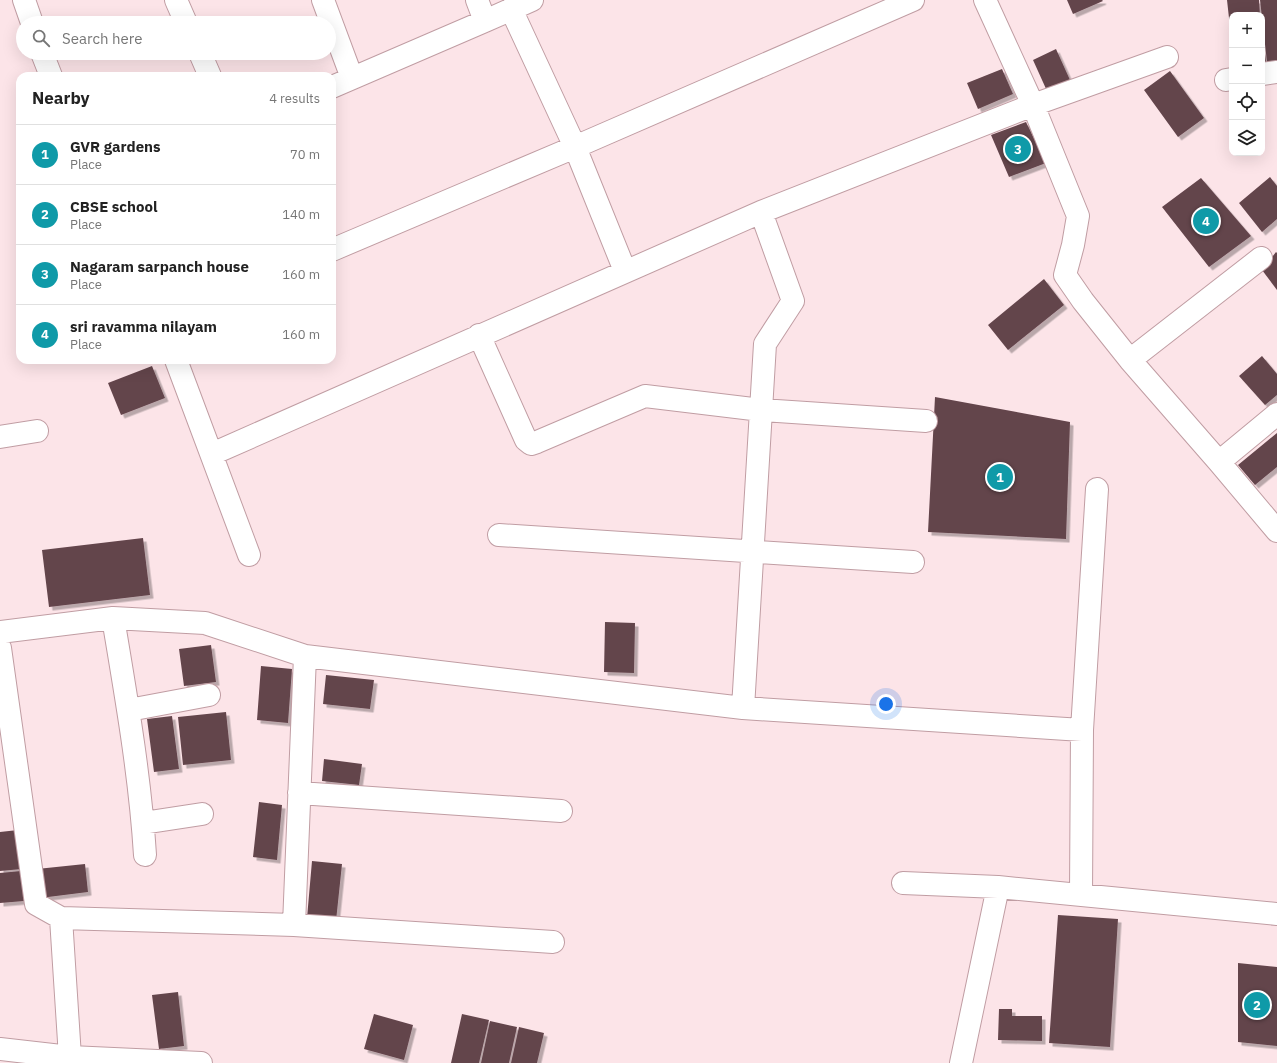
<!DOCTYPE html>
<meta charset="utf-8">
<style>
body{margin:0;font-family:"IBM Plex Sans",sans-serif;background:#f2f2f2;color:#222}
.controls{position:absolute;right:12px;top:12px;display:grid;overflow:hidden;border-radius:8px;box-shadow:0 4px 16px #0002}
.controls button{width:36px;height:36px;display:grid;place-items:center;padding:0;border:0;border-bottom:1px solid #e0e0e0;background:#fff;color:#222;font:20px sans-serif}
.you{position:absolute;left:886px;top:704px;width:14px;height:14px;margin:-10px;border:3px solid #fff;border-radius:50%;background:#1a73e8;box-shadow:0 0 0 6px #1a73e833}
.badge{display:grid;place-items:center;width:26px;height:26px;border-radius:50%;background:#0f6b3f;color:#fff;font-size:13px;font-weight:700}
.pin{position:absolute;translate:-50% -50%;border:2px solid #fff;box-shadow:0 1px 4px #0006}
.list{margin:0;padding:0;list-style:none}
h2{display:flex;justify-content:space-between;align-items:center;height:52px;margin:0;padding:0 16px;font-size:17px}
h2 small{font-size:13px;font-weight:400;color:#767676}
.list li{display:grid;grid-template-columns:26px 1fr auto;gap:12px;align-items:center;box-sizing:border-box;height:60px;padding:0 16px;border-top:1px solid #e0e0e0}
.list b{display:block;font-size:15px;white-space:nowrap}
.list p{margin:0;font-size:13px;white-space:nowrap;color:#767676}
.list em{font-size:13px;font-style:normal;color:#767676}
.icon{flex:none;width:22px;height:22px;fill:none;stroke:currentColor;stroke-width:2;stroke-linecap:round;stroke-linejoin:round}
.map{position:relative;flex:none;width:1277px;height:1063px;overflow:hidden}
.search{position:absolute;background:#fff;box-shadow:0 4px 16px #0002;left:16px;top:16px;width:320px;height:44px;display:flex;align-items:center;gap:10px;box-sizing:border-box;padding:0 14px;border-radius:22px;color:#767676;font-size:15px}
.panel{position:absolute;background:#fff;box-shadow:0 4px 16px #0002;left:16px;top:72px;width:320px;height:292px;border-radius:12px}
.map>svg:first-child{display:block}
.building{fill:#64454c;filter:url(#shadow)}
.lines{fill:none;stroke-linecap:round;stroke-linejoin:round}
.minor-casing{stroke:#c09da3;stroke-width:24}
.minor{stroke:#fff;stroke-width:22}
</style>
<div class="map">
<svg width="1277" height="1063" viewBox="0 0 1277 1063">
<defs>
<filter id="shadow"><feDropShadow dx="3.5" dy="3.5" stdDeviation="0" flood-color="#0004"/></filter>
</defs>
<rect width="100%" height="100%" fill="#fce4e8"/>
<path class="building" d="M 1067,0 L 1102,0 L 1103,1 L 1073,14 Z
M 1227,0 L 1259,0 L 1260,15 L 1232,15 L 1232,36 L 1231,36 Z
M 1260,0 L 1277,0 L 1277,61 L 1267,62 Z
M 1262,37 L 1263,37 L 1266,62 L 1262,63 Z
M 1056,49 L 1070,80 L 1047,91 L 1033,60 Z
M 1002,69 L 1013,94 L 978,109 L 967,83 Z
M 1170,71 L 1204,118 L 1178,137 L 1144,90 Z
M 1026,122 L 1046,163 L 1009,177 L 991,135 Z
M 1270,177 L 1277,186 L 1277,219 L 1262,232 L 1239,203 Z
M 1201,178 L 1251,236 L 1209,267 L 1162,207 Z
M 1276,252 L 1277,253 L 1277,290 L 1262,270 Z
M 1044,279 L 1064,305 L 1008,350 L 988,325 Z
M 1262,356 L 1277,374 L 1277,395 L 1265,405 L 1239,376 Z
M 152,366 L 165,398 L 121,415 L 108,383 Z
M 935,397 L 1070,422 L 1066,539 L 928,532 Z
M 1277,433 L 1277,467 L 1255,485 L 1238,465 Z
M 143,538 L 150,595 L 49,607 L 42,550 Z
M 605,622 L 635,623 L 634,673 L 604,672 Z
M 211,645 L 216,682 L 184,686 L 179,649 Z
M 261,666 L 292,669 L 288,723 L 257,720 Z
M 326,675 L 374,680 L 370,709 L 323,704 Z
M 226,712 L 231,760 L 183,765 L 178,717 Z
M 172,716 L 179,769 L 154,772 L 147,719 Z
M 324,759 L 362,764 L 359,785 L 322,781 Z
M 259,802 L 282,805 L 277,860 L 253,857 Z
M 18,830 L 22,869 L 0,871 L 0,832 Z
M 312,861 L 342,864 L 336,921 L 307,918 Z
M 85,864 L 88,892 L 40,898 L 37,869 Z
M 21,871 L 24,901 L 0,903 L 0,873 Z
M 1058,915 L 1118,919 L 1110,1047 L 1049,1043 Z
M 1238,963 L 1277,967 L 1277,1046 L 1238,1042 Z
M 178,992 L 184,1046 L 159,1049 L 152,995 Z
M 999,1009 L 1012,1009 L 1012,1016 L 1042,1016 L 1042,1041 L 998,1040 Z
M 374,1014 L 413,1025 L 404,1060 L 364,1049 Z
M 462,1014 L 489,1020 L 479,1063 L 451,1063 Z
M 490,1021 L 517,1027 L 509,1063 L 481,1063 Z
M 519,1027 L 544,1033 L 537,1063 L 511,1063 Z"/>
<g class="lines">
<g class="minor-casing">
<path id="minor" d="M 24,0 L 32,23
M 176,0 L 186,23
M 323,0 L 352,78
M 477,0 L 485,21
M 985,0 L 1033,105 L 1078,216 L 1073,245 L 1065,275 L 1083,301 L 1130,360 L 1219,462 L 1277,531
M 511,9 L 575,147 L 625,271
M 42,53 L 51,76
M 200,53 L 210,76
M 1262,74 L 1277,72
M 1226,80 L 1232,79
M 332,87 L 485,21 L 532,0
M 332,250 L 575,147 L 913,0
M 479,335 L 526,440 L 531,444 L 537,442 L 645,396 L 761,410 L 926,421
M 176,360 L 249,555
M 1130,360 L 1261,258
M 0,437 L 37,431
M 212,454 L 761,212 L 1033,105 L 1167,57
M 1219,462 L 1277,414
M 499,535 L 913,562
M 113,618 C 126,696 140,775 145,855
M 0,632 L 113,618 L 205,623 L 305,656 L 743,708 L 1082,730
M 0,648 L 36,904 L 61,918 L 294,925 L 553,942
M 743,708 L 765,344 L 793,301 L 761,212
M 129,710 L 209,695
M 299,793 L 561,811
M 143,823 L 202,814
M 903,883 L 998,887
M 1081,895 L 1082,730 L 1097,489
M 61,918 L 70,1057
M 294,925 L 305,656
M 0,1049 L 70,1057 L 201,1063
M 961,1063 L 998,887 L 1277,914"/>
</g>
<use href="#minor" class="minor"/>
</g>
</svg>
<div class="controls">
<button>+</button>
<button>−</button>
<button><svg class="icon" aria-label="locate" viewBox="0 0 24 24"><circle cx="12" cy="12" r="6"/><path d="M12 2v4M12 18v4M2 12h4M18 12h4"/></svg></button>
<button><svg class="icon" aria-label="layers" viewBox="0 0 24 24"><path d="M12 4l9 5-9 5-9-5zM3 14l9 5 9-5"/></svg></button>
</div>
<div class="you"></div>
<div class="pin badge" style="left:1000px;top:477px;background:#0f9aa8">1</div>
<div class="pin badge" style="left:1257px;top:1005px;background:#0f9aa8">2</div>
<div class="pin badge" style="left:1018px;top:149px;background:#0f9aa8">3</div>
<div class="pin badge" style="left:1206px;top:221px;background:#0f9aa8">4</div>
<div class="search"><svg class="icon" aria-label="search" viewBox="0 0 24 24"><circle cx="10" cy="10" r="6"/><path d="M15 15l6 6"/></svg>Search here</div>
<section class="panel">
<h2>Nearby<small>4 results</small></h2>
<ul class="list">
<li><span class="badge" style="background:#0f9aa8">1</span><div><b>GVR gardens</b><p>Place</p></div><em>70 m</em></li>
<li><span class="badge" style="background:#0f9aa8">2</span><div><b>CBSE school</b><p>Place</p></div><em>140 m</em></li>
<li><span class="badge" style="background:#0f9aa8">3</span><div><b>Nagaram sarpanch house</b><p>Place</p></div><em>160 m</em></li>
<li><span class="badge" style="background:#0f9aa8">4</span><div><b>sri ravamma nilayam</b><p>Place</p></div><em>160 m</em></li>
</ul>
</section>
</div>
